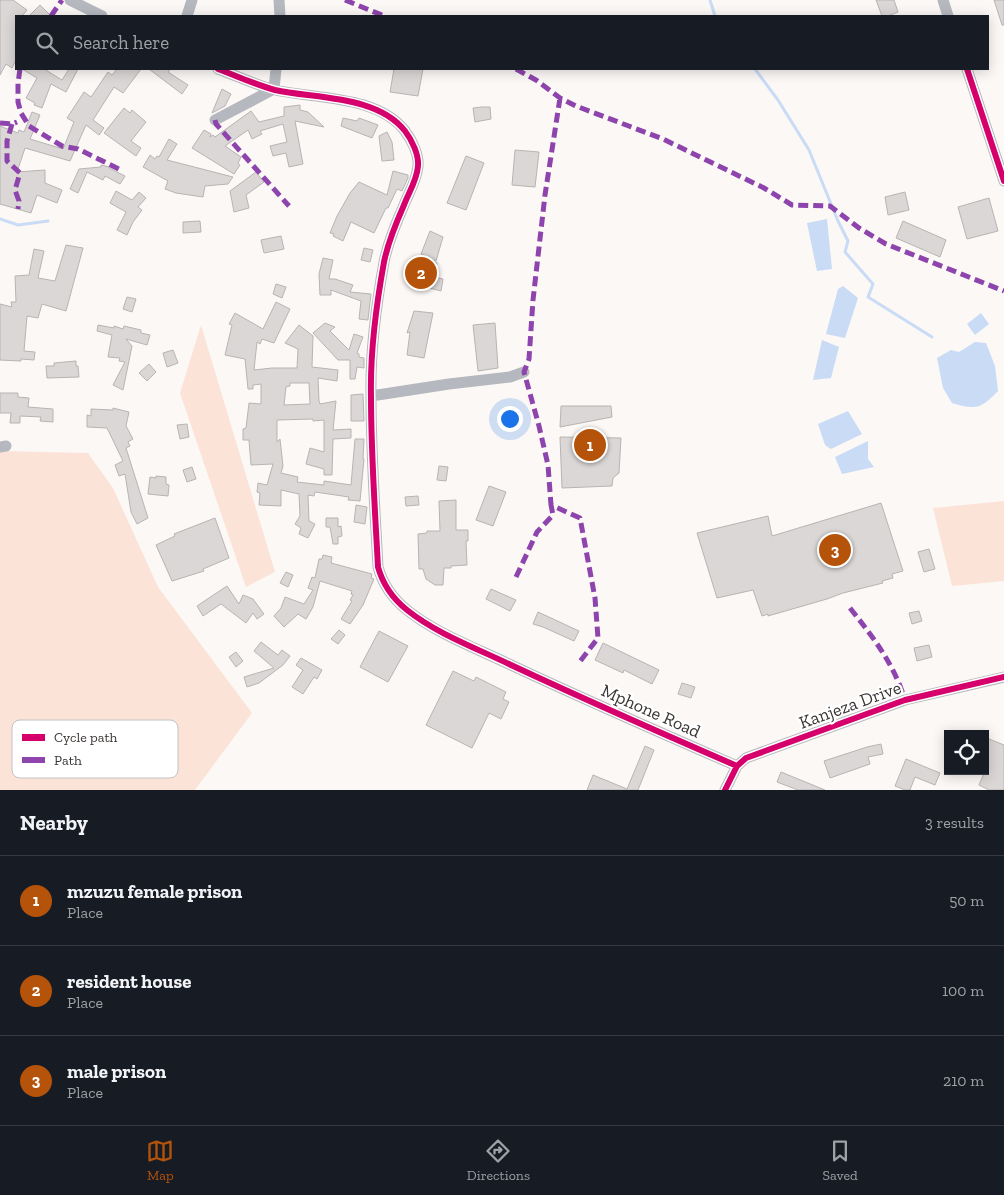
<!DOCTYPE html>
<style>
body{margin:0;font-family:"Zilla Slab",serif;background:#20242c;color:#f1f3f6}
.controls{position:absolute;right:15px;bottom:15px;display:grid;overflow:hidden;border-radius:0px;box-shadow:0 2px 12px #0003}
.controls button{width:45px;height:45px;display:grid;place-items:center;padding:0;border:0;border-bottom:1px solid #363941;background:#171b24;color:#f1f3f6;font:25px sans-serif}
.you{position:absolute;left:509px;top:418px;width:18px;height:18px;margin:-12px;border:4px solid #fff;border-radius:50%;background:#1a73e8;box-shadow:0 0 0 8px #1a73e833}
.badge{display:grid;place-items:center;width:32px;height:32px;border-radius:50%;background:#b45309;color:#fff;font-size:16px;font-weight:700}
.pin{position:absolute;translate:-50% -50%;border:2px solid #fff;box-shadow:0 1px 5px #0006}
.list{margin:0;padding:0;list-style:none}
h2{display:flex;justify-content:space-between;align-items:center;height:65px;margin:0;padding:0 20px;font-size:21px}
h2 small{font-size:16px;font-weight:400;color:#9ea1a6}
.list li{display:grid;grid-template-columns:32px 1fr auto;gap:15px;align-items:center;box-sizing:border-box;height:90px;padding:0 20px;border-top:1px solid #363941}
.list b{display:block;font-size:19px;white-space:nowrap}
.list p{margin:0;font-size:16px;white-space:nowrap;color:#9ea1a6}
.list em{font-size:16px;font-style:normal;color:#9ea1a6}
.icon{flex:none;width:28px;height:28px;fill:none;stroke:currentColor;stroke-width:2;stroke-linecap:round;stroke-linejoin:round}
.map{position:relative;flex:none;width:1004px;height:790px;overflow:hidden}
.search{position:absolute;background:#171b24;box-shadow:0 2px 12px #0003;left:15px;right:15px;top:15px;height:55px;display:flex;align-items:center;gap:12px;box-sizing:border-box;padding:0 18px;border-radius:0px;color:#9ea1a6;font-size:19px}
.sheet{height:335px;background:#171b24}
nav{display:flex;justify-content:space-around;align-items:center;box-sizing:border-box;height:70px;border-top:1px solid #363941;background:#171b24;font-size:14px;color:#9ea1a6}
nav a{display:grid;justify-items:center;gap:2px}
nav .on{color:#b45309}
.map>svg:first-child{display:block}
.green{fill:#fce3d8}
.water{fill:#c9dbf5}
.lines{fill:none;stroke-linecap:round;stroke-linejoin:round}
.stream{stroke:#c9dbf5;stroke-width:3}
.building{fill:#dad7d6;stroke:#b7b4b2;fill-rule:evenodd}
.street{stroke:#b5b8be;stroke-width:11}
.quiet{stroke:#8e44ad;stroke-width:5;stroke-dasharray:10 5;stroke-linecap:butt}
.cycleway-casing{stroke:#fff;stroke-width:9}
.cycleway{stroke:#d6006c;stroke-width:6}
.labels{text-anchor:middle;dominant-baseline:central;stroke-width:4.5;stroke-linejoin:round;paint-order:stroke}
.street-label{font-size:18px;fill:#383533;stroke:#fff}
.key{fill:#fff;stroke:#c3c2c2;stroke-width:1}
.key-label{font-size:14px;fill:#383533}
</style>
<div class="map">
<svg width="1004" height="790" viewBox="0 0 1004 790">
<rect width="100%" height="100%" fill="#fcf8f6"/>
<path class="green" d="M 201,325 L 275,572 L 246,587 L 180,393 Z
M 0,451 L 88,453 L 113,488 L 158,587 L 252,713 L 195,790 L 0,790 Z
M 1004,501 L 1004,581 L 952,586 L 933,508 Z"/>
<path class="water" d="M 827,219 L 832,269 L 817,271 L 807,223 Z
M 843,286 L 858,298 L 845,338 L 826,334 L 838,289 Z
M 981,313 L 989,324 L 975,335 L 967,324 Z
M 822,340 L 839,347 L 831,378 L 813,380 Z
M 975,342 L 986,343 L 995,366 L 998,391 C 981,409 976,410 952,403 L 943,388 L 937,358 L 951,350 L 959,352 Z
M 848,411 L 862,434 L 831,449 L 825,445 L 818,424 Z
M 868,441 L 868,459 L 874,467 L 842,474 L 835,457 Z"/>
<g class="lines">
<path class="stream" d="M 710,0 L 715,16
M 755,69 L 778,100 L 809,150 L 838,221 L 848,241 L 845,252 L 873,284 L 868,297 L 932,337
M 0,219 L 18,225 L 48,221"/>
</g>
<path class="building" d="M 0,0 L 13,0 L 27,10 L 22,16 L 16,16 L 16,60 L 12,68 L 6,64 L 0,75 Z
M 876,0 L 894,0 L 898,12 L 888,16 L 882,16 Z
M 994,0 L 1004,0 L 1004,25 L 1002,25 Z
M 40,5 L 51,16 L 29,16 Z
M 22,69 L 44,69 L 62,80 L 69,69 L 78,69 L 66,92 L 51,84 L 42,108 L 34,105 L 35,103 L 26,98 L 37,78 Z
M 117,69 L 141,69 L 123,93 L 114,87 L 93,120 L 104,128 L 99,135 L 86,125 L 70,161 L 25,148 L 17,172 L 45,170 L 45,183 L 62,190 L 57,203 L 37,195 L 31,213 L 0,204 L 0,126 L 18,133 L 19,130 L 24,132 L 32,112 L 40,115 L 30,139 L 63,149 L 74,122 L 67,118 L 84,92 L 91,97 L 108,72 L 112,75 Z
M 149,69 L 171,69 L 168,72 L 188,85 L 182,94 Z
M 394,69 L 423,69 L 418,96 L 390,92 Z
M 222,89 L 231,94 L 225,106 L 212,113 Z
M 300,105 L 300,110 L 308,112 L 324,127 L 295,121 L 303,164 L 289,167 L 286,153 L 273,156 L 270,146 L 287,142 L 283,124 L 260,131 L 262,134 L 252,139 L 248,130 L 225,146 L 241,157 L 238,163 L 240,165 L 234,174 L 192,148 L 204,130 L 211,134 L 210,137 L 213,135 L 215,137 L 251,111 L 259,122 L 284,116 L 284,107 Z
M 482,107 L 490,107 L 491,119 L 475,122 L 473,108 Z
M 124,108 L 130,113 L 132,110 L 146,122 L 131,141 L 141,148 L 136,156 L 104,133 Z
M 343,118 L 357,121 L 359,118 L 378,125 L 372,138 L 341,126 Z
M 387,132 L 392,142 L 394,160 L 382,161 L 379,136 Z
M 169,139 L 177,144 L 167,160 L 233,177 L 228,184 L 205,186 L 203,197 L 176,193 L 165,189 L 168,181 L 143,167 L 150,155 L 155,159 L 157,156 L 159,157 Z
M 515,150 L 539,152 L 535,187 L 512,185 Z
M 466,156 L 484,163 L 466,210 L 447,203 Z
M 101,165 L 109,167 L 109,168 L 125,176 L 120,184 L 105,176 L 103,180 L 87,172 L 78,193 L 70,189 L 79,169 L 101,167 Z
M 393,171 L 408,175 L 408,178 L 402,191 L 397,189 L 388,208 L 386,208 L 374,233 L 351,222 L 343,241 L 333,236 L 334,234 L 330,233 L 337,216 L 350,193 L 359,182 L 387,195 Z
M 256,172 L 264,182 L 246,195 L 249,208 L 234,212 L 230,191 Z
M 116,191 L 132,200 L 139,192 L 146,198 L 138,207 L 142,210 L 133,222 L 127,235 L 117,230 L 126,212 L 110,203 Z
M 905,192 L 909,210 L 888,215 L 885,197 Z
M 989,198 L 998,231 L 967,239 L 958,207 Z
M 200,221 L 201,232 L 183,233 L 183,222 Z
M 903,221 L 946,240 L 940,257 L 896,238 Z
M 430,231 L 443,237 L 436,261 L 421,254 Z
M 281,236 L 284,249 L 264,253 L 261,240 Z
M 66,245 L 83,248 L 66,311 L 42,304 L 38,318 L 27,316 L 24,351 L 35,352 L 34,360 L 21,359 L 21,361 L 0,360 L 0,304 L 12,307 L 11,302 L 16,302 L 15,276 L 29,275 L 34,249 L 44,251 L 38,278 L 55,281 Z
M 364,248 L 373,250 L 370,262 L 361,260 Z
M 323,258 L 333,260 L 329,279 L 335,279 L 353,285 L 350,292 L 371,294 L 368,320 L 359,319 L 361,301 L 331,290 L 331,295 L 320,295 L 319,274 Z
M 429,259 L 437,263 L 434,277 L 443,279 L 441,291 L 411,283 L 413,275 L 410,270 L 413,261 L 427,265 Z
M 276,284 L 286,287 L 282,298 L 273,294 Z
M 127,297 L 136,299 L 132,312 L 123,309 Z
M 276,302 L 290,309 L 274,343 L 262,339 L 260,344 L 257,342 L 254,370 L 272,368 L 297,368 L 298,349 L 285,343 L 299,325 L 313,336 L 312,367 L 338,370 L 337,381 L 318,378 L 319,401 L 320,404 L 336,401 L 333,430 L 351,429 L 351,438 L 333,439 L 332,475 L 324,475 L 324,469 L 306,464 L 310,448 L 324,452 L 324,420 L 313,421 L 313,419 L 277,420 L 277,442 L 280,439 L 283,466 L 281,473 L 298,477 L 297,482 L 324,485 L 324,481 L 351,485 L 355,439 L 364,439 L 363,459 L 364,459 L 360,501 L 348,500 L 349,497 L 315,492 L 314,496 L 308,495 L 309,521 L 315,524 L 308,538 L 299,534 L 301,528 L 295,524 L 300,516 L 299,494 L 281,490 L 281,506 L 259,505 L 260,493 L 257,492 L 258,483 L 267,485 L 273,464 L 251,465 L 249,440 L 243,440 L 243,429 L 246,428 L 249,403 L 261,404 L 261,384 L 253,385 L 253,389 L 248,389 L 245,359 L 225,355 L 232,325 L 229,324 L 235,313 L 263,329 ZM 290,383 L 309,383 L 310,404 L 284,405 L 286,387 L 290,386 Z
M 414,311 L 433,313 L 424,358 L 407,355 L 410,332 L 407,333 Z
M 325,323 L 335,327 L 330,331 L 349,350 L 354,334 L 363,337 L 357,353 L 359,354 L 359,357 L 364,358 L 364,368 L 357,367 L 355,379 L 350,379 L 350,360 L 338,360 L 313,333 Z
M 495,323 L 498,368 L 478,371 L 473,325 Z
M 98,325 L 114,328 L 114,326 L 123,329 L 124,326 L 141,330 L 141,333 L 150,335 L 147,345 L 126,339 L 132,346 L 123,390 L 113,385 L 125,362 L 119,361 L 120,358 L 108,357 L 112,335 L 97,331 Z
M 173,350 L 178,363 L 167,367 L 163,353 Z
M 76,361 L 76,366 L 78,366 L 79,377 L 47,378 L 46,366 L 54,366 L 54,363 Z
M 149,364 L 156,372 L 147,381 L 139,373 Z
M 0,393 L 18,393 L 18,397 L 29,398 L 28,407 L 53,409 L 53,422 L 40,421 L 41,417 L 20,416 L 20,423 L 10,423 L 11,413 L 0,413 Z
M 363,394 L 364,421 L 351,421 L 351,395 Z
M 561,406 L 611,406 L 612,417 L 560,427 Z
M 113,408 L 129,412 L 126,426 L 133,439 L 128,442 L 130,446 L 126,448 L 148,518 L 137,524 L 131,512 L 125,474 L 119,476 L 115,465 L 123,461 L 107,428 L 87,427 L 87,415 L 91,416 L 91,409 L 113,410 Z
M 187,424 L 189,437 L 180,439 L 177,425 Z
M 560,437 L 621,438 L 619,473 L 613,478 L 612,486 L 562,488 Z
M 439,466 L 448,467 L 446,481 L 437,480 Z
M 192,467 L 196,479 L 187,482 L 183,470 Z
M 156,476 L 166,477 L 166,484 L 169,485 L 168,496 L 148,494 L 150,477 L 156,478 Z
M 489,486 L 506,492 L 493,526 L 476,520 Z
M 418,496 L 419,505 L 406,506 L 405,497 Z
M 456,500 L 456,530 L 468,530 L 468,541 L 466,541 L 467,565 L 451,566 L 451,568 L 444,568 L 443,585 L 435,585 L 426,579 L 423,569 L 419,569 L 418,534 L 427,533 L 427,531 L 440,531 L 439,501 Z
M 881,503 L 903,571 L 892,574 L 893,578 L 882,581 L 883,583 L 843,593 L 827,599 L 768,616 L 768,614 L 762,616 L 753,590 L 717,598 L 697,533 L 768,516 L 772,536 Z
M 356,505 L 367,507 L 365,524 L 354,522 Z
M 215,518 L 229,558 L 203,569 L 204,571 L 172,581 L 156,545 L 175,536 L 174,534 Z
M 326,518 L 338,518 L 338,527 L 341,526 L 342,536 L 338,537 L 338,544 L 333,544 L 330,527 L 326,527 Z
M 929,549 L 935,569 L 924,572 L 918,552 Z
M 323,555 L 332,557 L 331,563 L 372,574 L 371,578 L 374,579 L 363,605 L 350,624 L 341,619 L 352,601 L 350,600 L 353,595 L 351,594 L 352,591 L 320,581 L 313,607 L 306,619 L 298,614 L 284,627 L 274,616 L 281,608 L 285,597 L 304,604 L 313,590 L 308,588 L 312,577 L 315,578 L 319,559 L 322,559 Z
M 286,572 L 293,575 L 288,587 L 280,583 Z
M 227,586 L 239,604 L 243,595 L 253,599 L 264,614 L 257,619 L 253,613 L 246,623 L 221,604 L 203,616 L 197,606 Z
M 491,589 L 516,600 L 510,611 L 486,599 Z
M 919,611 L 922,621 L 912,624 L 909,613 Z
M 538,612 L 579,631 L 574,641 L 543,627 L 533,624 Z
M 339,630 L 345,635 L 338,644 L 331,639 Z
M 379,631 L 408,646 L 388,682 L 360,667 Z
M 261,642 L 278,655 L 282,650 L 290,656 L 283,665 L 259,683 L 247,687 L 244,677 L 274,668 L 254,651 Z
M 603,643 L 659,670 L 652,684 L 624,670 L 623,673 L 595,660 Z
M 929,645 L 932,657 L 917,661 L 914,648 Z
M 236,652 L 243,661 L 236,667 L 229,657 Z
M 301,658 L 322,670 L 317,679 L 314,677 L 303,694 L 292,687 L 303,670 L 296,665 Z
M 453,671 L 474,681 L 476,677 L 506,692 L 503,699 L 509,702 L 501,719 L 489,713 L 472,748 L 426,725 Z
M 682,683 L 695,687 L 691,698 L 678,694 Z
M 989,739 L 1004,745 L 1004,790 L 989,790 L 979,785 L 985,771 L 985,746 Z
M 881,744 L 883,754 L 868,757 L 870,764 L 830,778 L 824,761 L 867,747 Z
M 645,746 L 654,750 L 638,790 L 587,790 L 593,775 L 627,789 Z
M 906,759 L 940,773 L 935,785 L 915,777 L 910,790 L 905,790 L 895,786 Z
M 781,772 L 825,790 L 798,790 L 777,782 Z"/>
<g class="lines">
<path class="street" d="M 70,0 L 102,16
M 279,0 L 280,16
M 943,0 L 948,16
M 187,16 L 192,0
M 218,69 C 237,76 256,85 275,90 C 315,99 377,95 405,131 C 412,140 419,155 418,166 C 417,180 409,192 404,205 C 396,223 388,242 384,262 C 376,306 370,352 371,397 C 371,454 375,510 378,567 C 383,585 392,598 407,610 C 437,634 476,648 511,665 C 586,700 661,733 737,766
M 967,69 L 1004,181
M 274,89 L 276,69
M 215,120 L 274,89
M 371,396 L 449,384 L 510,377 L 524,372
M 0,447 L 6,446
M 725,790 L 737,766 L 746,758 L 905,700 L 1004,677"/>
<path class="quiet" d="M 345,0 L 384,16
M 51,16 L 62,0
M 20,69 L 18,83 L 18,102 L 21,113 L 29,126 L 62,146 L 78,149 L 123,171
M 516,69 L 536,80 L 560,98 L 576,106 L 663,139 L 764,188 L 792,205 L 830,206 L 859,228 L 886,244 L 1004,291
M 560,98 L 545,195 L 533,300 L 529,359 L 524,372 L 539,426 L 548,465 L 551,505 L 580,518 L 595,598 L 598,638 L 578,664
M 215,120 L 216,124 L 289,206
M 0,123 L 12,124 L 17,122
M 12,124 L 7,141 L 7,161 L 20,173 L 15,190 L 19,201 L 18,209
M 516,577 L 537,532 L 553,515 L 551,505
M 850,608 C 873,637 894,664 905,700"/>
<g class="cycleway-casing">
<path id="cycleway" d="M 218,69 C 237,76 256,85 275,90 C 315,99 377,95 405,131 C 412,140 419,155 418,166 C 417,180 409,192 404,205 C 396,223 388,242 384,262 C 376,306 370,352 371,397 C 371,454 375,510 378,567 C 383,585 392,598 407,610 C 437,634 476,648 511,665 C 586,700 661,733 737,766
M 967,69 L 1004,181
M 725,790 L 737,766 L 746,758 L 905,700 L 1004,677"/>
</g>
<use href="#cycleway" class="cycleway"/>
</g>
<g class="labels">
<g class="street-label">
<text transform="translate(850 705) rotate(-20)">Kanjeza Drive</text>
<text transform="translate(651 711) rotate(24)">Mphone Road</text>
</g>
</g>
<rect x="12" y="720" width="166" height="58" rx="8" class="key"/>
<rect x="22" y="734" width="23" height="7" fill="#d6006c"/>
<rect x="22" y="757" width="23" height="6" fill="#8e44ad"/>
<g class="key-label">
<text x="54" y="742">Cycle path</text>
<text x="54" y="765">Path</text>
</g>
</svg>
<div class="controls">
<button><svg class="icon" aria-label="locate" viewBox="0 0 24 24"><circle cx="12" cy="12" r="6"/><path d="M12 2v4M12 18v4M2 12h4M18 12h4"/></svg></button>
</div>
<div class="you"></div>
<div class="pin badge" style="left:590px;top:445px">1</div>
<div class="pin badge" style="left:421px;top:273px">2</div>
<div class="pin badge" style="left:835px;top:550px">3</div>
<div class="search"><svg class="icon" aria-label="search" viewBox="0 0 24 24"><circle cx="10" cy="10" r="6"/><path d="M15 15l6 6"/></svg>Search here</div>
</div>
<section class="sheet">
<h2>Nearby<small>3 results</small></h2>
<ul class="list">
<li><span class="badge">1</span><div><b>mzuzu female prison</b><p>Place</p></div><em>50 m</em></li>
<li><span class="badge">2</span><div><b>resident house</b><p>Place</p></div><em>100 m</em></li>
<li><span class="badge">3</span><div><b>male prison</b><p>Place</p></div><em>210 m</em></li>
</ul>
</section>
<nav>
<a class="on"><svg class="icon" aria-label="map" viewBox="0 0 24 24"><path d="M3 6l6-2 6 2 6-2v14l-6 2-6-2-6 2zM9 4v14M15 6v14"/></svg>Map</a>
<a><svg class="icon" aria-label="directions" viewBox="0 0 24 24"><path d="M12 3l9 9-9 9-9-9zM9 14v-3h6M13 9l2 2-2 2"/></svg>Directions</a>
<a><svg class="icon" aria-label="saved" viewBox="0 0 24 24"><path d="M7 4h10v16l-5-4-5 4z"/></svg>Saved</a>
</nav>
